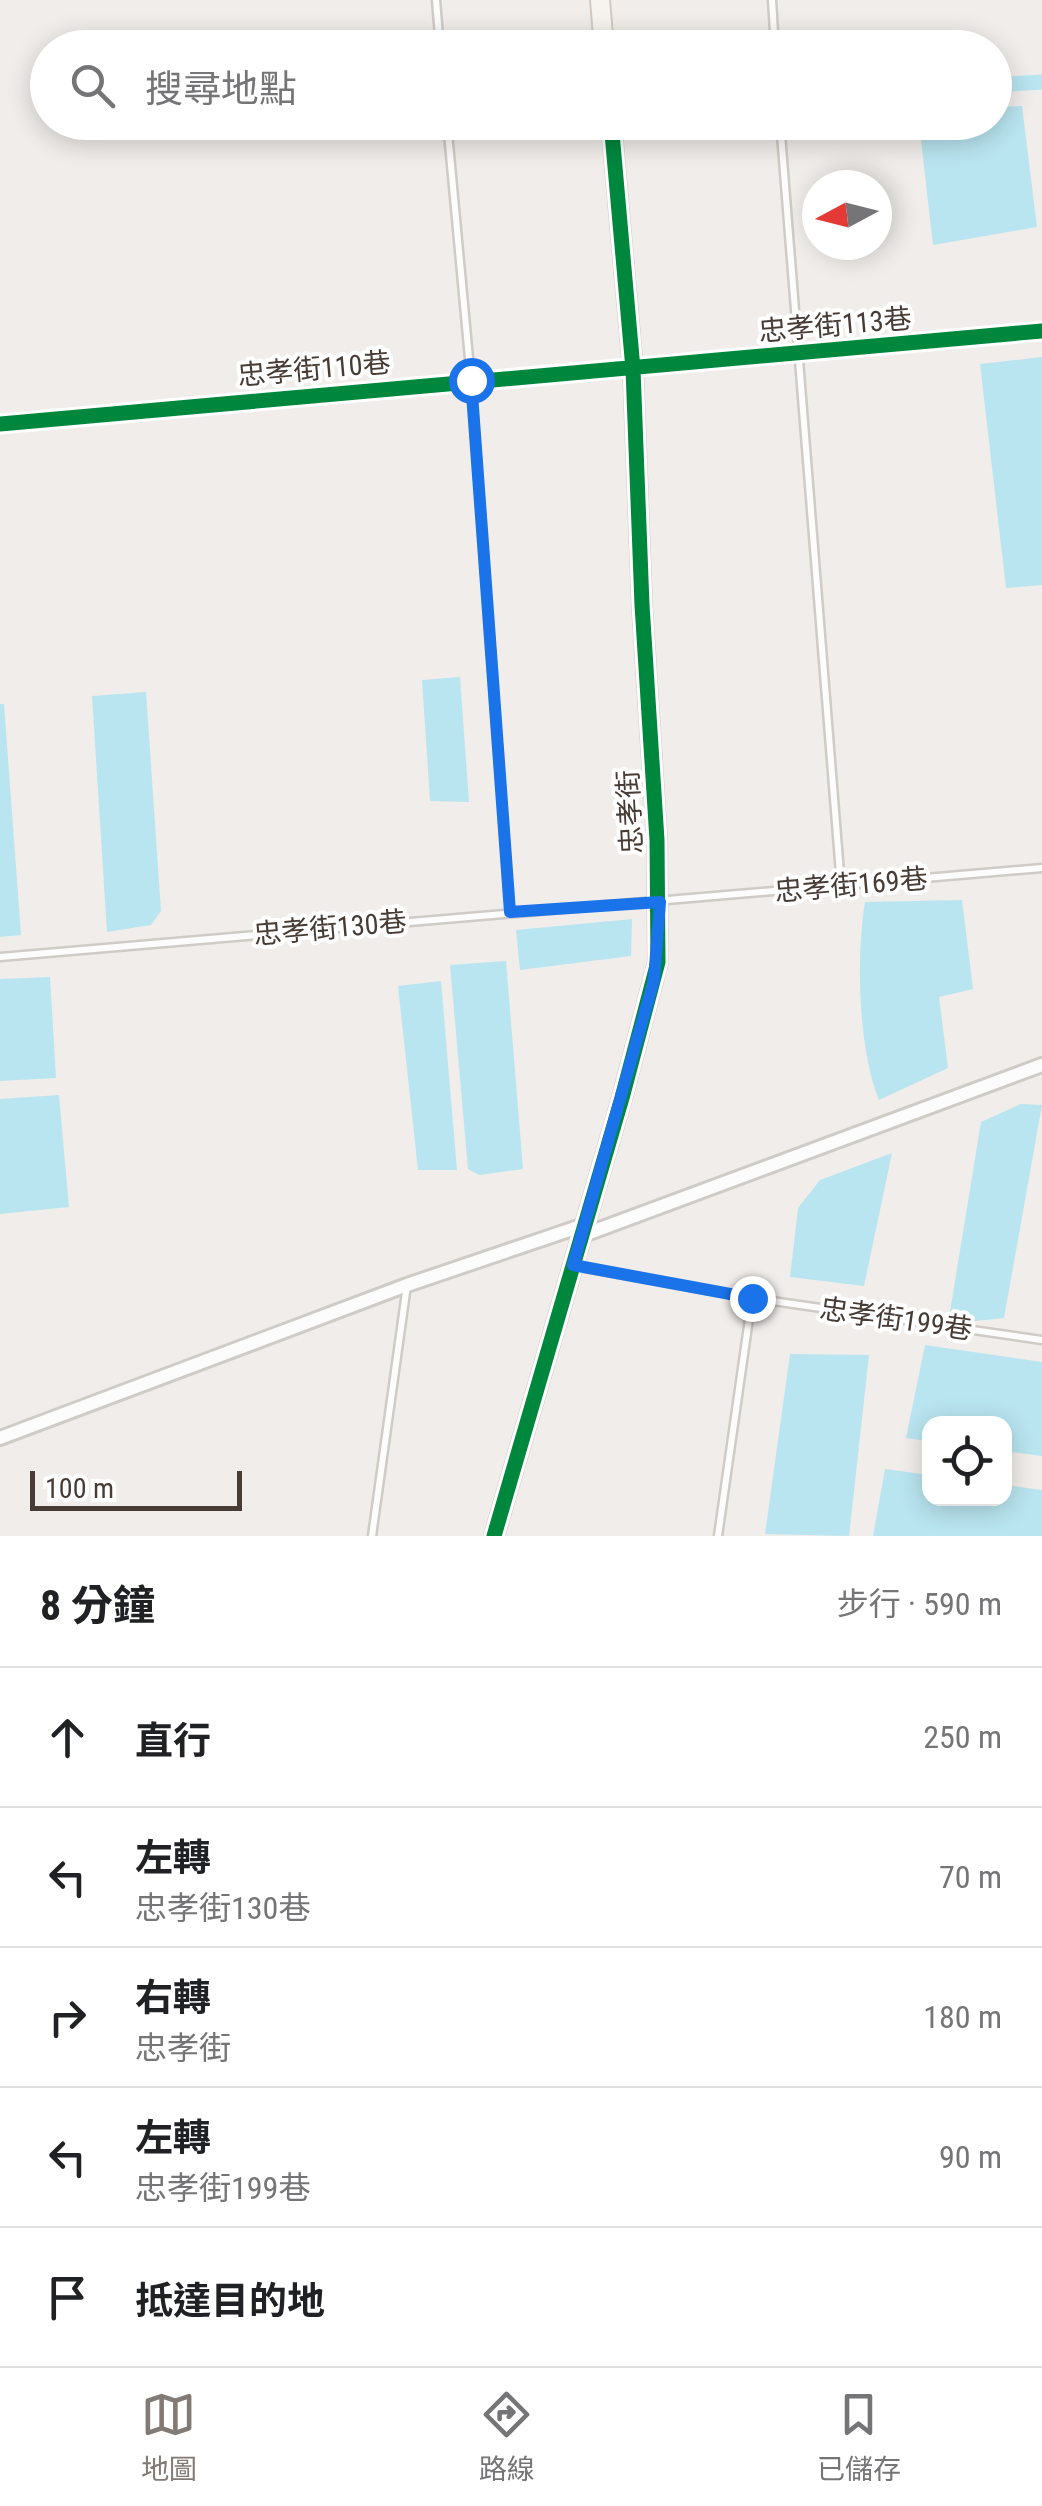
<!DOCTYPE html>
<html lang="zh-TW">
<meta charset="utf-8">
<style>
body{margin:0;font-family:"Roboto Condensed","Noto Sans TC",sans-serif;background:#f6f6f6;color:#202124}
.controls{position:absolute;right:30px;bottom:30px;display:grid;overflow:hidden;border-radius:20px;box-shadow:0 5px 25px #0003}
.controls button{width:90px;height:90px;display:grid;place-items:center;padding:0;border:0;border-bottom:2px solid #e0e0e0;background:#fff;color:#202124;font:50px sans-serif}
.compass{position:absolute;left:802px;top:170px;width:90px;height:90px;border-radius:50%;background:#fff;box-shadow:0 5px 25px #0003;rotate:263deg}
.scale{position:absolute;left:30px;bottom:25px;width:212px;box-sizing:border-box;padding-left:10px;border:5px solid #473c35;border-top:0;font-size:28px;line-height:35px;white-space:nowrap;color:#473c35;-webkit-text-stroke:8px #fff;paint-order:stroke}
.stop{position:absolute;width:30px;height:30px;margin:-22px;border:8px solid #1a73e8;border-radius:50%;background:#fff}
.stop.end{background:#1a73e8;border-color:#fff;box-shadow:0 2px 10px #0008}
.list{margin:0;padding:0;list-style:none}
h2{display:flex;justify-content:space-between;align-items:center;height:130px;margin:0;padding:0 40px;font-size:42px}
h2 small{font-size:32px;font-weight:400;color:#757577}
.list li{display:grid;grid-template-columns:65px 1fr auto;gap:30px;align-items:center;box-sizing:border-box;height:140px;padding:0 40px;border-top:2px solid #e0e0e0}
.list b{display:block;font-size:38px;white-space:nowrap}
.list p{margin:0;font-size:32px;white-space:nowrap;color:#757577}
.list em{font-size:32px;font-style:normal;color:#757577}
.icon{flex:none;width:55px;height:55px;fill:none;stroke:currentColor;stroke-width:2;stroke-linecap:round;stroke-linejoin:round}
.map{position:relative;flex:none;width:1042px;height:1536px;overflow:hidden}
.search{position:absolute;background:#fff;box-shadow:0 5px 25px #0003;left:30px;right:30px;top:30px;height:110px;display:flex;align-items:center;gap:25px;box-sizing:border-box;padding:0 35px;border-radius:55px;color:#757577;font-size:38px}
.sheet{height:830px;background:#fff}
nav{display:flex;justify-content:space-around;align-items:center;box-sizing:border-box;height:140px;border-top:2px solid #e0e0e0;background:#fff;font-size:28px;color:#757577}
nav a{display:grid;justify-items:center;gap:5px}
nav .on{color:#827a74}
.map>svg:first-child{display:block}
.water{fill:#b9e5f0}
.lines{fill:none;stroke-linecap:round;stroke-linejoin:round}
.canal{stroke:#b9e5f0;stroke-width:15}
.lane-casing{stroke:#cfcbc7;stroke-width:11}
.street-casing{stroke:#cfcbc7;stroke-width:18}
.secondary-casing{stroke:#d2cac2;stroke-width:22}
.lane{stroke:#fdfcfc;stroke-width:6}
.street{stroke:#fdfcfc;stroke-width:12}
.secondary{stroke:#f7f3ee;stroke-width:18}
.cycleway-casing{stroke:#fff;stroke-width:21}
.cycleway{stroke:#00873e;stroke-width:15}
.route{stroke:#1a73e8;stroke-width:12}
.labels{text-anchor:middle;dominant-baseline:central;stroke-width:8;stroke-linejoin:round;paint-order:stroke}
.street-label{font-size:28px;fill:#473c35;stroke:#fff}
</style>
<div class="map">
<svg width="1042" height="1536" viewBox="0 0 1042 1536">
<rect width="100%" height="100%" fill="#f1edea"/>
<path class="water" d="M 1022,106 L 1037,227 L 933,245 L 919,123 L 994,122 L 995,107 Z
M 1042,357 L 1042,585 L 1006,588 L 980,364 Z
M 460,677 L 469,802 L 430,801 L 422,680 Z
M 146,692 L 161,911 L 151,925 L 107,932 L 92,696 Z
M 0,704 L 4,704 L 21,935 L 0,937 Z
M 962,900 L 973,989 L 939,997 L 948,1068 L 879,1100 C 858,1049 856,956 865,902 Z
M 632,919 L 631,956 L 520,970 L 516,930 Z
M 506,961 L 523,1169 L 479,1175 L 468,1169 L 450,965 Z
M 50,977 L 56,1078 L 0,1081 L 0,979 Z
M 441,981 L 457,1170 L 418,1170 L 398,986 Z
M 59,1095 L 69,1207 L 0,1214 L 0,1099 Z
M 1021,1104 L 1042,1105 L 1004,1318 L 948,1324 L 981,1122 Z
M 892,1153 L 864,1286 L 790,1277 L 798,1208 L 820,1180 Z
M 925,1345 L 1042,1362 L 1042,1456 L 1005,1451 L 1004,1424 L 930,1424 L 929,1441 L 906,1438 Z
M 790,1354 L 869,1355 L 849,1536 L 765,1534 Z
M 885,1469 L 929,1475 L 930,1498 L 1004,1498 L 1005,1485 L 1042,1490 L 1042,1536 L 873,1536 Z"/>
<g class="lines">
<path class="canal" d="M 994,85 L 1042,82"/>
<g class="lane-casing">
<path id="lane" d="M 436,0 L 440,48
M 772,0 L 775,48
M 447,122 L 471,380 L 510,913
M 780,122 L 841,886
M 0,957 L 1042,868
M 574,1266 L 752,1298 L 1042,1340
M 372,1536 L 407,1285
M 718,1536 L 752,1298"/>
</g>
<g class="street-casing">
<path id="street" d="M 0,424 L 1042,331
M 581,1236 L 1042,1065
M 0,1438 L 407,1285 L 584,1225"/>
</g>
<g class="secondary-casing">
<path id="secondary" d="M 600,0 L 604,48
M 494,1536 L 622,1098 L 658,962 L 657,840 L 642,605 L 633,369 L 611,122"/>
</g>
<use href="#lane" class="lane"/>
<use href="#street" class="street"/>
<use href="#secondary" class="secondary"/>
<g class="cycleway-casing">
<path id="cycleway" d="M 0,424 L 1042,331
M 494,1536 L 622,1098 L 658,962 L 657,840 L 642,605 L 633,369 L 611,122"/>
</g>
<use href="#cycleway" class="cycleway"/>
</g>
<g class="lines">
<path class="route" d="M 471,380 L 510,912 L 660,902 L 654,980 L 573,1265 L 752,1298"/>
</g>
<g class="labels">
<g class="street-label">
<text transform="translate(835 325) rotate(-5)">忠孝街113巷</text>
<text transform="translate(314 369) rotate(-5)">忠孝街110巷</text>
<text transform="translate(630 812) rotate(-93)">忠孝街</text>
<text transform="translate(851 885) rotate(-5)">忠孝街169巷</text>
<text transform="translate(330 928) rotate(-5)">忠孝街130巷</text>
<text transform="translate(896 1319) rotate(8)">忠孝街199巷</text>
</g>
</g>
</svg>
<div class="controls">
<button><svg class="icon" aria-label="locate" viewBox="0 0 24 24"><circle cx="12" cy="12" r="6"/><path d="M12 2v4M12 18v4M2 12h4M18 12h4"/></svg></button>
</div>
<svg class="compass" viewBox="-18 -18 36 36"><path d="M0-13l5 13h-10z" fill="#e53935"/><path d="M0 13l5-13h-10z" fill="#757577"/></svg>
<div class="scale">100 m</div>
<div class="stop" style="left:471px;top:380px"></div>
<div class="stop end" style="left:752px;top:1298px"></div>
<div class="search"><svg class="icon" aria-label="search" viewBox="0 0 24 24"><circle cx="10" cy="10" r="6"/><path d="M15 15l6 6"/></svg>搜尋地點</div>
</div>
<section class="sheet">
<h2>8 分鐘<small>步行 · 590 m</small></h2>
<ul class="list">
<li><svg class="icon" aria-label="ahead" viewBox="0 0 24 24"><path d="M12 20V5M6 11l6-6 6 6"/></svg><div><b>直行</b></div><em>250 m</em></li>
<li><svg class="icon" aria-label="left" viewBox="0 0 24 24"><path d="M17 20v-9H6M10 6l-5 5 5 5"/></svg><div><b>左轉</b><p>忠孝街130巷</p></div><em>70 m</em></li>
<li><svg class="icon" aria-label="right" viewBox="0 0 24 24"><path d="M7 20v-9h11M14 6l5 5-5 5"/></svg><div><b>右轉</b><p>忠孝街</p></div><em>180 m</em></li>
<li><svg class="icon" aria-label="left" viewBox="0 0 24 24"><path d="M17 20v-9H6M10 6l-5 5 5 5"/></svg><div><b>左轉</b><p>忠孝街199巷</p></div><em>90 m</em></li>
<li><svg class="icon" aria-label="arrive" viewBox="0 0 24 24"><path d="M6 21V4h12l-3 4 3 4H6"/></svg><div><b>抵達目的地</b></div></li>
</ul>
</section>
<nav>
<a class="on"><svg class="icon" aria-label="map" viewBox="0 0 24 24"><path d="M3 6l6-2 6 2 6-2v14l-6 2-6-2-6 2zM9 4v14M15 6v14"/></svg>地圖</a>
<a><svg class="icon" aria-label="directions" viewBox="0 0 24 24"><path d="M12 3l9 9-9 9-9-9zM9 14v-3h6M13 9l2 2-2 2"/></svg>路線</a>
<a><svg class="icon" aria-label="saved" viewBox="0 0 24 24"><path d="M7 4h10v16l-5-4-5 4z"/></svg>已儲存</a>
</nav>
